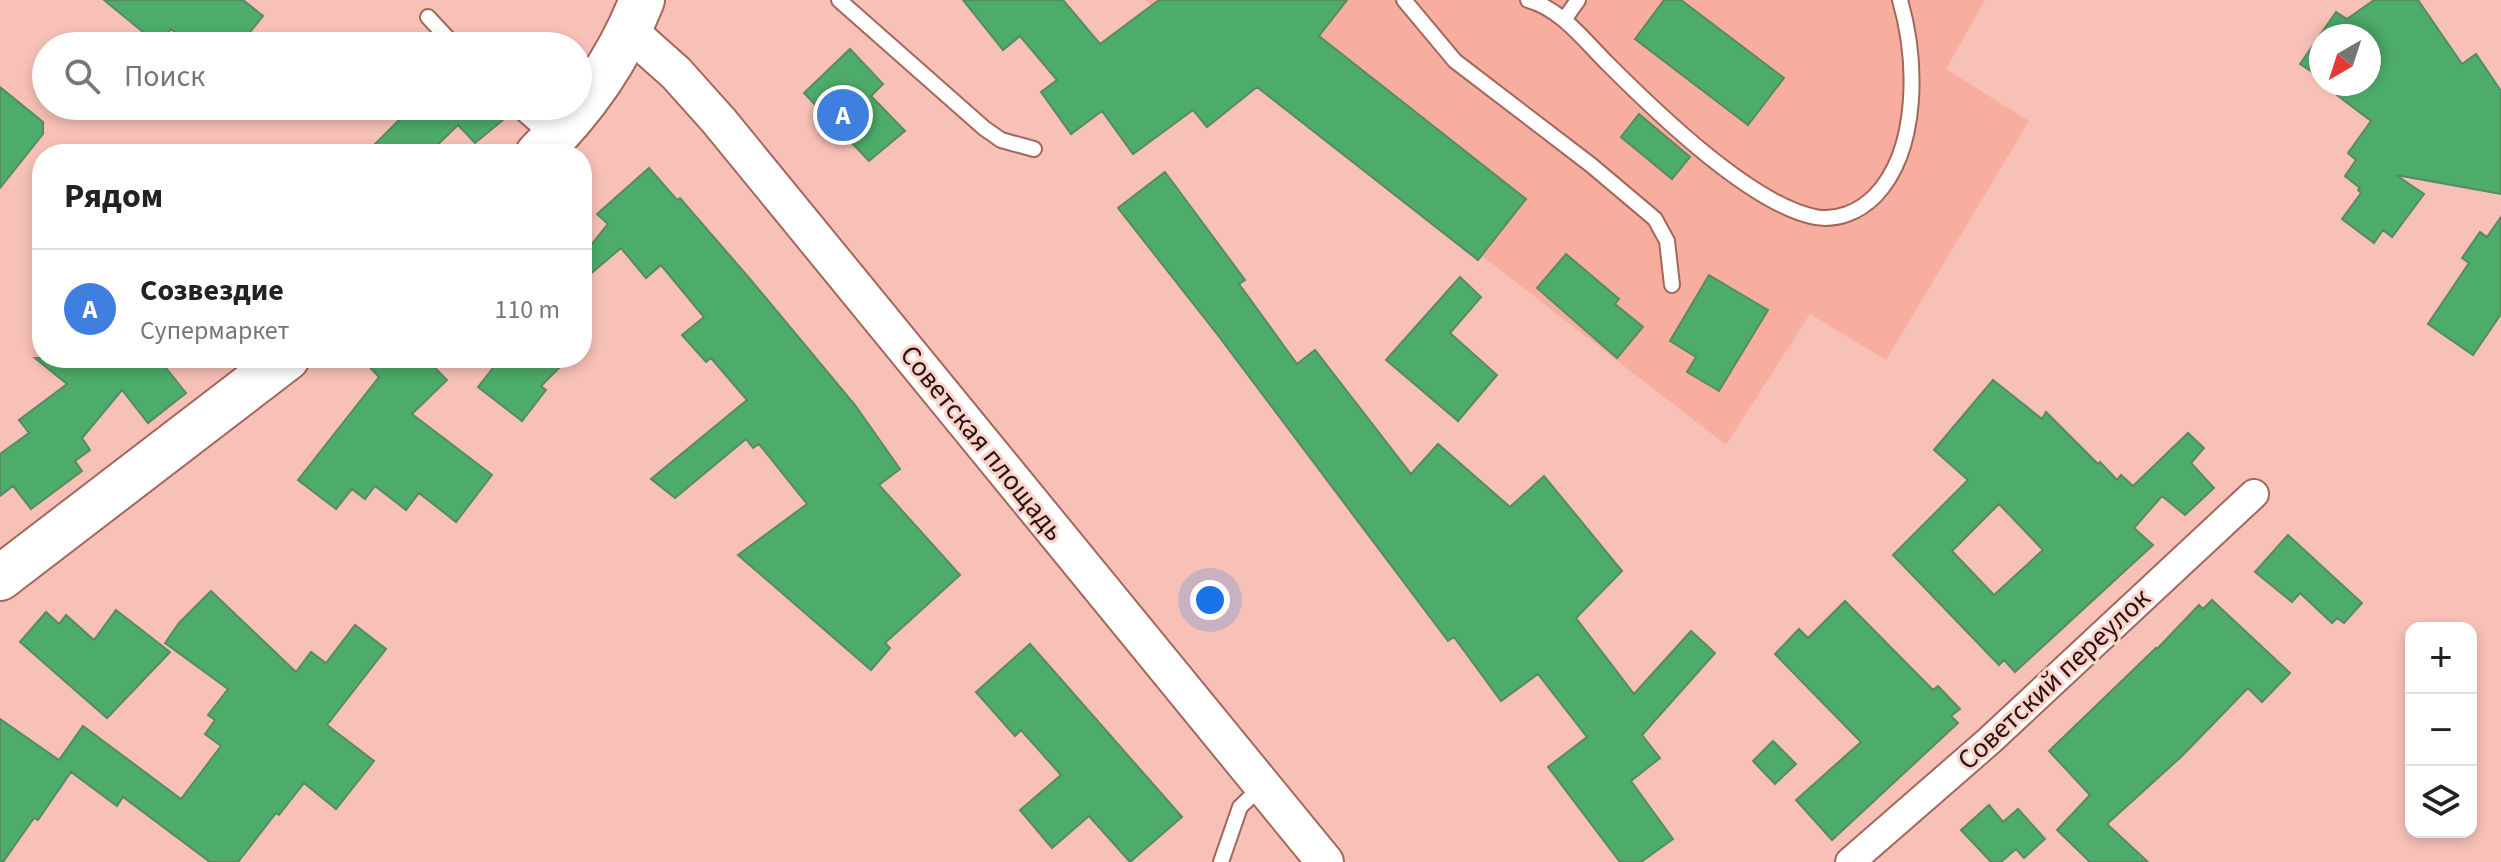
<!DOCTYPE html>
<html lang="ru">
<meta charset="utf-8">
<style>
body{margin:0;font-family:"Source Sans 3",sans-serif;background:#f6f6f6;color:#222}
.controls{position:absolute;right:24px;bottom:24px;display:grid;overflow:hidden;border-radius:16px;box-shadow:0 4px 12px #0003}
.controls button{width:72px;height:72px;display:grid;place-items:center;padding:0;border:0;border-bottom:2px solid #e0e0e0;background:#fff;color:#222;font:40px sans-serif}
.compass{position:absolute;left:2309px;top:24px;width:72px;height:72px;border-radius:50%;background:#fff;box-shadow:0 4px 12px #0003;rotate:219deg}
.you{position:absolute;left:1210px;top:600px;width:28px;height:28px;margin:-20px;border:6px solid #fff;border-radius:50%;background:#1a73e8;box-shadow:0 0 0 12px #1a73e833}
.badge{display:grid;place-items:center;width:52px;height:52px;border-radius:50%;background:#111827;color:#fff;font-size:26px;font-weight:700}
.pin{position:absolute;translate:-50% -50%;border:4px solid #fff;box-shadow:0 2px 8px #0006}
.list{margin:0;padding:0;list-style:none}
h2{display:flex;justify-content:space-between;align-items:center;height:104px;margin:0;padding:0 32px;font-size:34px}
h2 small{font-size:26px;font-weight:400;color:#767676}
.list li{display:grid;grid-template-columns:52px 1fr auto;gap:24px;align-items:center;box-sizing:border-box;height:120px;padding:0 32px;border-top:2px solid #e0e0e0}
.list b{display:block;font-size:30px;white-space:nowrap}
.list p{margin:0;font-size:26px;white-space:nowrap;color:#767676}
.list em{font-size:26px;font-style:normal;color:#767676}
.icon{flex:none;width:44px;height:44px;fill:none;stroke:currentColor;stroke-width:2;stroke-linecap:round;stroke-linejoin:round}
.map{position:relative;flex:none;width:2501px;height:862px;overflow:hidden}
.search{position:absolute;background:#fff;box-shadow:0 4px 12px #0003;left:32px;top:32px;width:560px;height:88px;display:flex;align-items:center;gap:20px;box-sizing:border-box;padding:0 28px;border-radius:44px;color:#767676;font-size:30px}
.panel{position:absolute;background:#fff;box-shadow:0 4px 12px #0003;left:32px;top:144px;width:560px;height:224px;border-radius:32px}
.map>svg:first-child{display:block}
.built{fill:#f8ae9f}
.building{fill:#4dac6a;stroke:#578a64;stroke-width:2;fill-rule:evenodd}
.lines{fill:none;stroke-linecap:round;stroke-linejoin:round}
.service-casing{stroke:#a3675c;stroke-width:18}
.minor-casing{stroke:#a3675c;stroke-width:32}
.tertiary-casing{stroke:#a3675c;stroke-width:40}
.primary-casing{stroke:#a3675c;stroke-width:48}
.service{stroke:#fff;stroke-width:14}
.minor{stroke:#fff;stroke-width:28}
.tertiary{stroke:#fff;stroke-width:36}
.primary{stroke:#fff;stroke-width:44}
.labels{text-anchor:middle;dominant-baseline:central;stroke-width:6;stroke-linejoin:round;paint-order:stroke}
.street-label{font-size:28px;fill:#2a120e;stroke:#fcd2ca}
</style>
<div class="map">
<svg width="2501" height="862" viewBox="0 0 2501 862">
<rect width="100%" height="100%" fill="#f7c1b7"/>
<path class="built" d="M 1145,0 L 1985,0 L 1946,69 L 2029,121 L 1886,360 L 1810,314 L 1726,445 L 1482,256 L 1477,260 Z"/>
<path class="building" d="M 104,0 L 243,0 L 263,16 L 239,46 L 193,46 L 171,29 L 159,45 Z
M 963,0 L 1063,0 L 1100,44 L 1159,0 L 1347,0 L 1319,36 L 1526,199 L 1478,260 L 1257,87 L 1207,127 L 1193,110 L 1133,154 L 1102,111 L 1071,134 L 1041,92 L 1057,80 L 1020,36 L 1003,50 Z
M 1664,0 L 1681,0 L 1784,78 L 1748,125 L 1635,39 Z
M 2374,0 L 2418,0 L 2462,64 L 2476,54 L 2501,91 L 2501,194 L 2396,175 L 2424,194 L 2392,237 L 2383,230 L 2374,243 L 2342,219 L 2361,193 L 2358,190 L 2360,188 L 2345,176 L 2356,160 L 2348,153 L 2371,121 L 2337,95 L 2340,91 L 2330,84 L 2369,84 L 2369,36 L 2321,36 L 2321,78 L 2300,64 L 2336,12 L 2347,19 Z
M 850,49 L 883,84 L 871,96 L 905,131 L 869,161 L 804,93 Z
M 0,87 L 43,122 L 43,134 L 0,188 Z
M 413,106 L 504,106 L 509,115 L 475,143 L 458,125 L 428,154 L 365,154 Z
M 1639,114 L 1690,157 L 1672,179 L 1621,137 Z
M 649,168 L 677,200 L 680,198 L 750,279 L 855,405 L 900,469 L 879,485 L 960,575 L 885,643 L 890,648 L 871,670 L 738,555 L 807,504 L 759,444 L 753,448 L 746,439 L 675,498 L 651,479 L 747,400 L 711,358 L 706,362 L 682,335 L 704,317 L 661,265 L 646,278 L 621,248 L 582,281 L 582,256 L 608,224 L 597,214 Z
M 1165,172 L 1245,280 L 1239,284 L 1297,364 L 1315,350 L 1411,474 L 1438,444 L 1510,507 L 1544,476 L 1622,571 L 1576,618 L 1634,694 L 1691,631 L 1715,653 L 1642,735 L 1660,758 L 1631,781 L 1673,839 L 1641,862 L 1620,862 L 1548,767 L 1587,737 L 1538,674 L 1501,701 L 1454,637 L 1448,641 L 1217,334 L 1118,208 Z
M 2501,217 L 2501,314 L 2473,355 L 2428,324 L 2469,263 L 2462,258 L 2480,232 L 2487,237 Z
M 1566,254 L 1619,299 L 1615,304 L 1643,327 L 1617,358 L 1537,288 Z
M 1709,275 L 1768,310 L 1719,391 L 1687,372 L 1696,357 L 1670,341 Z
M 1460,277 L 1481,297 L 1450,333 L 1497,375 L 1458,421 L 1386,360 Z
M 35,358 L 158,358 L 186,393 L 148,423 L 122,390 L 82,438 L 90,450 L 75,461 L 82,471 L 31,509 L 13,486 L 0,496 L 0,454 L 29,433 L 19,420 L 67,384 Z
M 361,358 L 425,358 L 447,380 L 412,414 L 492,475 L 456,522 L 419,493 L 406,510 L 375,486 L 365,499 L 352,489 L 336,509 L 298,480 L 379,377 Z
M 501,358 L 569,358 L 541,386 L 546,390 L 522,421 L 478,387 Z
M 1993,380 L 2042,419 L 2046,412 L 2098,464 L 2100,462 L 2117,480 L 2121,475 L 2133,486 L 2188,433 L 2204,448 L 2191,463 L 2214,488 L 2185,515 L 2162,496 L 2134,528 L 2153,545 L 2015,672 L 2004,660 L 1999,665 L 1893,555 L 1968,480 L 1934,450 ZM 1999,504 L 2043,550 L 1994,595 L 1952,551 Z
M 2288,535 L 2362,603 L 2344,623 L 2337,618 L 2332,623 L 2300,593 L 2292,602 L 2255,572 Z
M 211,591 L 296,672 L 311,652 L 326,663 L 355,625 L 386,649 L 327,725 L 374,761 L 336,809 L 304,783 L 279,815 L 276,813 L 238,862 L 210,862 L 123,797 L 117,806 L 71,772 L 38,820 L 34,818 L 3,862 L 0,862 L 0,719 L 59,760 L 83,726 L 181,799 L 221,746 L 205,734 L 215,720 L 208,715 L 228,689 L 165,643 L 179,623 Z
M 2212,600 L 2290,673 L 2262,702 L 2248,688 L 2182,756 L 2107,824 L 2148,862 L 2090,862 L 2057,830 L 2090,795 L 2049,751 L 2156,648 L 2157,649 L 2199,605 L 2203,609 Z
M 1845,601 L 1933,690 L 1938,686 L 1960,709 L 1951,716 L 1958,723 L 1832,840 L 1796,800 L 1861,742 L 1775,654 L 1799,629 L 1808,638 Z
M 116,610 L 170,652 L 107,718 L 20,642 L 46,612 L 59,624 L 66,615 L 94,640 Z
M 1030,644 L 1182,817 L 1130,862 L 1089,816 L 1052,848 L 1020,810 L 1061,775 L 1021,730 L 1015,736 L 976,692 Z
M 1773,741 L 1796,764 L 1775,784 L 1753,761 Z
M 1989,805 L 2003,822 L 2018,809 L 2045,839 L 2024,858 L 2016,849 L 2001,862 L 1991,862 L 1961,830 Z"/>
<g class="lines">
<g class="service-casing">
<path id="service" d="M 839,0 L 984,128 L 1001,140 L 1034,149
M 1404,0 L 1455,61 L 1591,165 L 1655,219 L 1667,241 L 1672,285
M 1528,0 C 1561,9 1584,40 1607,63 C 1654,110 1750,204 1815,217 C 1837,221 1859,212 1875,196 C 1920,149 1917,59 1900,0
M 428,17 L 455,46
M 1564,20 L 1578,0
M 514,106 L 550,137
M 1221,862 L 1240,807 L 1261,787"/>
</g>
<g class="minor-casing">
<path id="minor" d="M 1850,862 L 1989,741 L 2254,494"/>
</g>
<g class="tertiary-casing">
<path id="tertiary" d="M 630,32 L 676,73 L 719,121 L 1325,862"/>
</g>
<g class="primary-casing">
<path id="primary" d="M 538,154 C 584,108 618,61 642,0
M 0,578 L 287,358"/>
</g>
<use href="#service" class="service"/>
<use href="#minor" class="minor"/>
<use href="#tertiary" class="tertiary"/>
<use href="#primary" class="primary"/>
</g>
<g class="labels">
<g class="street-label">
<text transform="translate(982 443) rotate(51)">Советская площадь</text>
<text transform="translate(2054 679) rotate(-43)">Советский переулок</text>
</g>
</g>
</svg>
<div class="controls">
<button>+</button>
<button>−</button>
<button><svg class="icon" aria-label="layers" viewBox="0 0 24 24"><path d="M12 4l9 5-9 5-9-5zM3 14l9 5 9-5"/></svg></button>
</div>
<svg class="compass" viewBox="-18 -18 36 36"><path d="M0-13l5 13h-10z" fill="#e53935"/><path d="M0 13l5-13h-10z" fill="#767676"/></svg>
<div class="you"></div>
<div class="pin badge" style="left:843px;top:115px;background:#3f7fe0">A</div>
<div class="search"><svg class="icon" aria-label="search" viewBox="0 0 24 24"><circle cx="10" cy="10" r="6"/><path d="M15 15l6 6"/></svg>Поиск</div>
<section class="panel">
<h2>Рядом<small></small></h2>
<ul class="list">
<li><span class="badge" style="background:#3f7fe0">A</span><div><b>Созвездие</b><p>Супермаркет</p></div><em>110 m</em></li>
</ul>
</section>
</div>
